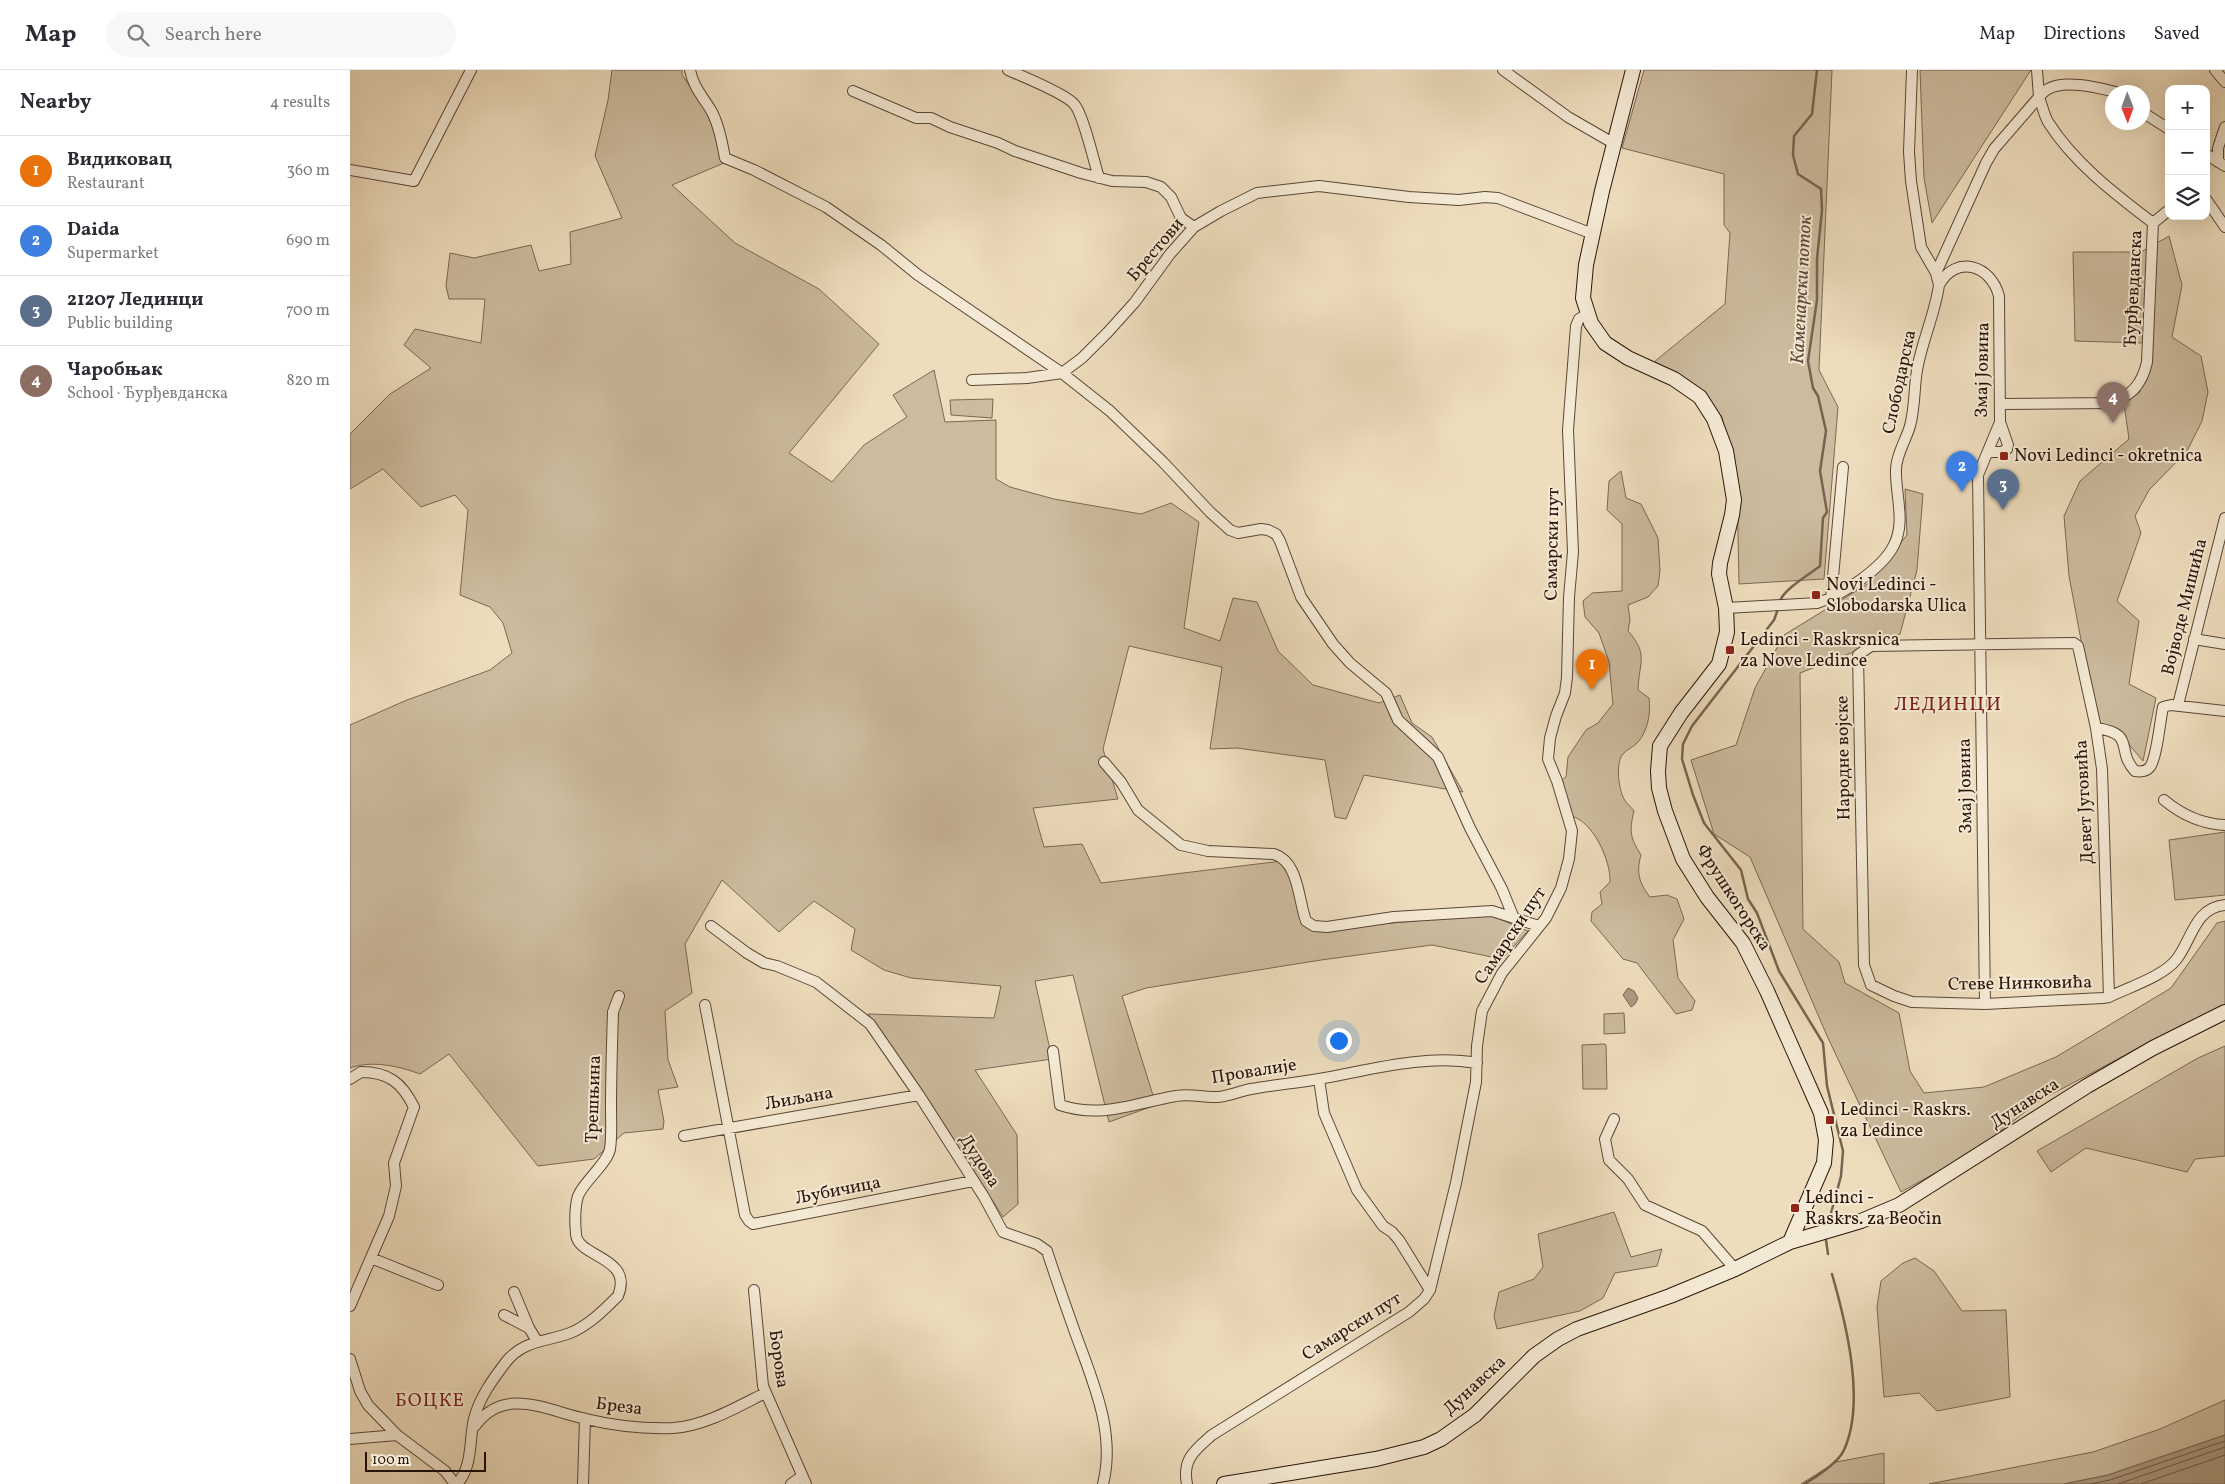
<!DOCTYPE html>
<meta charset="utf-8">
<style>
body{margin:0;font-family:Vollkorn,serif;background:#f7f7f7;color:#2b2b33}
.controls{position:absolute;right:15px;top:15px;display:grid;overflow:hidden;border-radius:10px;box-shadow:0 5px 20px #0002}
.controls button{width:45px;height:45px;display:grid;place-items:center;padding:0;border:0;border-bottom:1px solid #e1e1e2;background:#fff;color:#2b2b33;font:25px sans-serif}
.compass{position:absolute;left:1755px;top:15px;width:45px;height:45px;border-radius:50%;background:#fff;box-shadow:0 5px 20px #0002;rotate:179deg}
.scale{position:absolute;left:15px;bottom:12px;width:121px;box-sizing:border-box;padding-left:5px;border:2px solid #281409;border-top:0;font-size:14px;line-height:18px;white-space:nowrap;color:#281409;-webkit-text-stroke:4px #f4e9d4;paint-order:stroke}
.you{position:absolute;left:988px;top:970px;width:18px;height:18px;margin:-12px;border:4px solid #fff;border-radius:50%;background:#1a73e8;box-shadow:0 0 0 8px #1a73e833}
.badge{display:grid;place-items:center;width:32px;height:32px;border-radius:50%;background:#db2777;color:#fff;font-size:16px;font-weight:700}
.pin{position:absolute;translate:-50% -41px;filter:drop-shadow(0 1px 2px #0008)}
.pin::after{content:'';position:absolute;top:26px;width:18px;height:15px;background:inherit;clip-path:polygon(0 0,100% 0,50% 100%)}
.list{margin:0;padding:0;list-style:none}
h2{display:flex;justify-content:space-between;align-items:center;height:65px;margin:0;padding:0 20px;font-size:21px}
h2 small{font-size:16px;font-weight:400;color:#7c7c81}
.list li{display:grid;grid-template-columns:32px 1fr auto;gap:15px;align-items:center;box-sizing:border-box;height:70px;padding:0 20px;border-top:1px solid #e1e1e2}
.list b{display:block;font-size:19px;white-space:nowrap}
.list p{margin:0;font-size:16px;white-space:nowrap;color:#7c7c81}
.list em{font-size:16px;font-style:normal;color:#7c7c81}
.icon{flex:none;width:28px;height:28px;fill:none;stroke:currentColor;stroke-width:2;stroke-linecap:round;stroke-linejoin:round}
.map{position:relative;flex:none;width:1875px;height:1414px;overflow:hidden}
header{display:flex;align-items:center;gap:30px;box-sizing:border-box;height:70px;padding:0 25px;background:#fff;border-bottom:1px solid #e1e1e2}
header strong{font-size:24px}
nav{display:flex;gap:28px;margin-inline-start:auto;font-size:18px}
.search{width:350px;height:45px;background:#f7f7f7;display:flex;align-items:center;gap:12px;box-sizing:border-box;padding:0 18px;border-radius:28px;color:#7c7c81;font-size:19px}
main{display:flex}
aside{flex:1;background:#fff}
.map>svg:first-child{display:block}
.green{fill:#ccbb9e;stroke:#7a6854}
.water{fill:#ab9980;stroke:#776450}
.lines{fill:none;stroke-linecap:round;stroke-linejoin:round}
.shore{stroke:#6a5644;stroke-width:1}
.stream{stroke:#776450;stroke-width:2.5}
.street-casing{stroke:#5a4636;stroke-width:12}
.secondary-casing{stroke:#281409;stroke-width:16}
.street{stroke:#f4e9d4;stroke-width:10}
.secondary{stroke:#f4e9d4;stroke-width:14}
.poi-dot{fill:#8f2418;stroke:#f4e9d4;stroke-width:2}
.labels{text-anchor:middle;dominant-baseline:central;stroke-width:4;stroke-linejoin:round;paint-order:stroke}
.street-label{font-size:18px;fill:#281409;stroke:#f4e9d4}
.poi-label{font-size:18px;fill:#281409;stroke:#f4e9d4;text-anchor:start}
.water-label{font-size:19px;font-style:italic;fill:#5c4939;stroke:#f4e9d4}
.neighbourhood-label{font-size:19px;letter-spacing:1px;fill:#7a1f14;stroke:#f4e9d4}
.quarter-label{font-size:20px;letter-spacing:1px;fill:#7a1f14;stroke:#f4e9d4}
</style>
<header>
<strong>Map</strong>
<div class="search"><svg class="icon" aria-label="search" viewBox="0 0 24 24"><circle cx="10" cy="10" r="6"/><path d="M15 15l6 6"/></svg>Search here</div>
<nav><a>Map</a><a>Directions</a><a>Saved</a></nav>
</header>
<main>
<aside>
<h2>Nearby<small>4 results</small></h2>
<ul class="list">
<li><span class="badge" style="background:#e8710a">1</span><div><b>Видиковац</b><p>Restaurant</p></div><em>360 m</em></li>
<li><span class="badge" style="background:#3f7fe0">2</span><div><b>Daida</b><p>Supermarket</p></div><em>690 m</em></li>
<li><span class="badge" style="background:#5c6f8a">3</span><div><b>21207 Лединци</b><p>Public building</p></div><em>700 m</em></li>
<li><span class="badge" style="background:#8d6e63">4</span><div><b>Чаробњак</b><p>School · Ђурђевданска</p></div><em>820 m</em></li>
</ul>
</aside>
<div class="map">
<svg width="1875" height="1414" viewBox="0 0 1875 1414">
<rect width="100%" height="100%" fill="#eeddbd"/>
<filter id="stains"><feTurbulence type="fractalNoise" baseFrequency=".004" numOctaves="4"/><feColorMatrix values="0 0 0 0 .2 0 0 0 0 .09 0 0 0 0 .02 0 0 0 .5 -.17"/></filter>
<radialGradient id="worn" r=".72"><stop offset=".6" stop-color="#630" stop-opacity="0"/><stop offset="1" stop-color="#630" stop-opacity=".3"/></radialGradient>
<path class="green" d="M 262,0 L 332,0 L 332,5 L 358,42 L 374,93 L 322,115 L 385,173 L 469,219 L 529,274 L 439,383 L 482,412 L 514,375 L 557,347 L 543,325 L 584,300 L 595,352 L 646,350 L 646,409 L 660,417 L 704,429 L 791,444 L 821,433 L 849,452 L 834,558 L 870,571 L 883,528 L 907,532 L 928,581 L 963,615 L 1029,633 L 1050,625 L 1062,653 L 1082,667 L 1113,722 L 1014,705 L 996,749 L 985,747 L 975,690 L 887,678 L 860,679 L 872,597 L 779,576 L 753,679 L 768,729 L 683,738 L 694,777 L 732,774 L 751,813 L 932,791 L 958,851 L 989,858 L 1138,844 L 1178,861 L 1152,889 L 1082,875 L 971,890 L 796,918 L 772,926 L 806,1035 L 759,1052 L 723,905 L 685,911 L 702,989 L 625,1000 L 667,1065 L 668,1134 L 653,1147 L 580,1032 L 518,944 L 644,948 L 651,916 L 561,908 L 534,900 L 501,880 L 505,859 L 464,831 L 429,862 L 372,810 L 335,874 L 342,923 L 315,941 L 318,990 L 328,1017 L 308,1020 L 314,1051 L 313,1059 L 274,1063 L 244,1089 L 188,1096 L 99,984 L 70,1004 C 49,996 21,990 0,998 L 0,655 L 57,630 L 140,600 L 162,583 L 153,553 L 140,537 L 110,525 L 118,440 L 105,425 L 71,437 L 33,399 L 0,419 L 0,364 L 40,324 L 81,298 L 54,275 L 65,259 L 131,273 L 135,229 L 99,229 L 96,216 L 100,183 L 124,188 L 181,175 L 189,201 L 221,194 L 220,162 L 272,148 L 245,86 L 258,30 Z
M 1294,0 L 1482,0 L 1469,300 L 1488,337 L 1474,509 L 1389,514 L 1387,412 L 1372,347 L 1348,318 L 1304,292 L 1375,234 L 1380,163 L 1374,155 L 1374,104 L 1272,78 Z
M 1570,0 L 1681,0 L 1582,153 L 1574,108 Z
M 1819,166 L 1832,215 L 1822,267 L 1851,286 L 1858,322 L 1852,351 L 1837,381 L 1799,420 L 1785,446 L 1791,463 L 1767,531 L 1789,551 L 1779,614 L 1806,628 L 1793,691 L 1771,665 L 1751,656 L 1740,618 L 1719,506 L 1714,446 L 1730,411 L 1779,369 L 1774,334 L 1790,322 L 1793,273 L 1725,271 L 1723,182 L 1791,182 Z
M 643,329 L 642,348 L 601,345 L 600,330 Z
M 1271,401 L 1276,428 L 1291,434 L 1308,468 L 1310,501 L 1308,516 L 1298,527 L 1278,535 L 1280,550 L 1278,561 C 1299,585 1289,591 1288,620 L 1299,628 C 1301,642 1298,661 1288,672 C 1284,677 1277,679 1273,684 C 1265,693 1269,720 1274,729 C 1277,734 1281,737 1284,741 C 1279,762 1280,767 1291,785 C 1286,802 1289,813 1300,827 L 1317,825 L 1327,829 L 1334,849 L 1323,870 L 1328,908 L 1345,931 L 1342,940 L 1326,944 L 1287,893 L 1273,889 L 1241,851 L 1242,842 L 1252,834 L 1250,822 L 1260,812 C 1261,791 1243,751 1221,746 L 1212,710 L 1216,707 L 1218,687 L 1236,660 L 1248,653 L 1263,634 L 1259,592 L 1249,563 L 1235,547 L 1233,531 L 1242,523 L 1272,521 L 1272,454 L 1257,440 L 1259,411 Z
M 1555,419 L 1573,424 L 1567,500 L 1550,564 L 1450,603 L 1453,859 L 1489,892 L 1495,913 L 1549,943 L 1560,1001 L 1574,1023 L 1634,1017 L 1706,987 L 1821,918 L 1867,853 L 1875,851 L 1875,935 L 1828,957 L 1689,1031 L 1625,1081 L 1551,1122 L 1478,968 L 1400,787 L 1364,764 L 1341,690 L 1386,675 L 1405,618 L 1434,565 L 1519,513 L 1557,465 Z
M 1875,762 L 1875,825 L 1825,830 L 1819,770 Z
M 1274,943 L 1275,963 L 1254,964 L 1254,944 Z
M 1254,974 L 1256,975 L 1257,1019 L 1233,1019 L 1232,975 Z
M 1875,976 L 1875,1086 L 1845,1089 L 1837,1102 L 1736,1078 L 1701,1102 L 1687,1081 L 1848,988 Z
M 1264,1142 L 1281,1187 L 1312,1179 L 1307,1196 L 1265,1203 L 1253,1228 L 1230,1241 L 1147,1259 L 1144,1246 L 1149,1222 L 1184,1209 L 1193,1197 L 1188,1164 Z
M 1565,1188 L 1584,1201 L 1612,1241 L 1656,1240 L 1660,1327 L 1587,1341 L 1569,1323 L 1534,1327 L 1527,1237 L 1531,1211 L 1553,1193 Z
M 1875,1330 L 1875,1365 L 1758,1405 L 1714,1414 L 1579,1414 L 1743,1382 L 1810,1359 Z
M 1534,1383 L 1534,1414 L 1451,1414 L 1486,1392 Z"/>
<path class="water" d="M 1278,918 L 1284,921 L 1288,928 L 1285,934 L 1281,937 L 1273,925 Z
M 1875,1365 L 1875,1414 L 1714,1414 L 1758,1405 Z"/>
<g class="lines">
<path class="shore" d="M 1740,1414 L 1760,1410 L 1875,1371
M 1768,1414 L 1875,1377
M 1791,1414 L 1875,1385"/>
<path class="stream" d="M 1430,531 C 1434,519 1460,504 1470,496 L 1473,448 L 1477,442 L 1470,401 L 1476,361 L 1468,326 L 1463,318 L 1458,291 L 1467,230 L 1467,189 L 1472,140 L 1471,119 L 1448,104 L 1443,85 L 1444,66 L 1462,44 L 1467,0
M 1428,539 L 1424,550 L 1342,656 L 1333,674 L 1332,689 L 1343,725 L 1354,753 L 1391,800 L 1398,829 L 1407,843 L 1429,901 L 1473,973 L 1477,1016 L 1493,1081 L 1491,1106 L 1480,1147
M 1476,1170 L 1478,1184
M 1454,1414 C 1465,1408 1489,1392 1494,1380 C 1516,1332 1496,1253 1482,1204"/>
<g class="street-casing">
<path id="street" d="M 340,0 C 343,17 354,28 362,42 C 369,56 372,72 375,88 L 404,100 L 476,137 L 531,175 L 568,205 L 712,303 L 760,341 L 813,392 L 860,442 L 880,460 L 888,463 L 911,459 L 918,460 L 926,464 L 930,471 L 951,527 L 983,574 L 1000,593 L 1036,623 L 1048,650 L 1088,687 L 1120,758 L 1152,819 L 1163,846
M 658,0 C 672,6 716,24 724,34 C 733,43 744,92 749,108
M 1153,0 L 1218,47 L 1263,73
M 1687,0 L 1689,27 C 1692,24 1695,20 1698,19 C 1715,9 1749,18 1766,22
M 1865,0 L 1875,12
M 503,21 L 566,48 L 581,48 L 600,57 L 648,73 L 665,81 L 731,103 L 762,111 L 796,112 L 811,117 L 821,127 L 831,148 L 844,157
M 1689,27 C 1692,35 1694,45 1698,52 C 1724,93 1765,124 1803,153
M 1792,42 L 1819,59
M 1856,84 L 1875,96
M 1868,92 L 1868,78 L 1875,57
M 0,100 L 64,111 L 121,0
M 1856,129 L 1875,157
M 1803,153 L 1819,140
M 1586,203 L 1636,93 L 1644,79 L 1689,27
M 1589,215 C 1606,184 1641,195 1649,226 L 1650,352 L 1628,405 L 1635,934
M 622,310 L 677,308 L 712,303 L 732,288 L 758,262 L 785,232 L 820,184 L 844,157 L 871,141 L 907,123 L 969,116 L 1059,127 L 1109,130 L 1135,127 L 1148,128 L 1243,164
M 1650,334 L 1760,333 C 1781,326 1792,315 1797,292 L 1803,153
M 1638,382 L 1652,382 L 1657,379 L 1658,375 L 1650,352
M 1481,529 L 1493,397
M 1376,538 L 1467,533 C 1491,526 1533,498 1544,475 C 1556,451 1545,424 1546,399 C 1546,385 1556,370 1560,356 C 1565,338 1564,318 1567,300 C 1572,271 1585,244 1589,215 L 1586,203 L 1571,177 L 1561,111 L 1559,82 L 1562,0
M 1844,569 L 1875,574
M 1828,635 L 1875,448
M 1746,658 C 1787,664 1765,680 1785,701 C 1791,702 1796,702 1800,697 C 1807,687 1810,651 1813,637 L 1821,635 L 1875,641
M 754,692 L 771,712 L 788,740 L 831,775 L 858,781 L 924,784 C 949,792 948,829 956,851 L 964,856 L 977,857 L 1044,847 L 1142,841 L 1189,856
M 1814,730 C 1832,745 1851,754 1875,755
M 361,856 L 397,883 L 414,893 L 427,896 L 466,912 L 520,954 L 569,1025 L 634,1127 L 653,1162 L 687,1174 L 697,1181 C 706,1209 716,1237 726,1265 C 743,1312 766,1363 753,1414
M 1759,927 L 1752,699 L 1746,658 L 1728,576 L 1724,573 L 1521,576 L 1508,585 L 1514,895 L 1521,915 L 1544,926 L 1562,932 L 1635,934 L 1753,928 L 1759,927 C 1779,917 1812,907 1826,890 C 1842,870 1844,838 1875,835
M 355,935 L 395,1145 L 399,1151 L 403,1154 L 623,1111
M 703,981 L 710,1035 C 752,1049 785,1033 826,1026 C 840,1023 854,1028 868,1027 C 879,1026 890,1021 901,1019 C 923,1015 946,1013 969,1009 C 1020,1000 1074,984 1127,993
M 0,1009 L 11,1002 C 39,1002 52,1013 64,1037 L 44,1093 L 46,1116 L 39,1146 L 0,1236
M 969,1009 L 974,1043 L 1007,1120 L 1033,1156 L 1042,1162 L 1049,1170 L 1080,1220
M 1264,1049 L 1255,1069 L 1259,1090 L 1278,1109 L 1295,1135 L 1352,1161 L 1385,1199
M 334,1066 L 569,1025
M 21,1188 L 88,1215
M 404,1220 L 413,1316 L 456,1414
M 164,1222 L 179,1258
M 154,1245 L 179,1258 L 187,1271
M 0,1289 L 10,1321 L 18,1335 L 47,1365 L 95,1401 L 105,1414
M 125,1356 C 155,1315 197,1341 236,1349 C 265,1356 294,1359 323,1358 C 355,1356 387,1337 415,1323
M 0,1369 L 47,1365
M 107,1414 C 123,1397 119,1370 124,1349 C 129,1328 143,1309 156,1292 C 173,1270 196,1272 220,1263 C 238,1256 254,1240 268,1226 C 284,1186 227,1188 226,1164 C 225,1153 225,1136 228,1126 C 234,1111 257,1094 260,1079 C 262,1066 261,1050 261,1037 C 261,1005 262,974 263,942 L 269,926
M 233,1414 L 235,1349
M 441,1414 L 452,1406
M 837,1414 C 832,1389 845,1380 862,1365 L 1059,1242 L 1074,1229 L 1080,1220 L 1106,1113 L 1126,1012 L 1127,976 L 1132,941 L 1152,903 L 1196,848 L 1211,818 L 1219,789 L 1222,761 L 1207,711 L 1198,689 L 1200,668 L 1206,646 L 1215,623 L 1217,607 L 1219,527 L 1223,482 L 1218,360 L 1226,256 L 1229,249 L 1237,244"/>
</g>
<g class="secondary-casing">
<path id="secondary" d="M 1283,0 L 1252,121 L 1236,195 L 1233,228 L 1241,253 L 1255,273 L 1278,288 L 1324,309 L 1350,327 L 1364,349 L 1376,381 L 1384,430 L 1382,445 L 1370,493 L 1369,504 L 1376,538 L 1377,562 L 1369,594 L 1331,643 L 1310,676 L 1308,701 L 1309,718 L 1315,741 L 1333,789 L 1357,827 L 1393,873 L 1417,921 L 1471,1043 L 1476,1070 L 1474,1093 L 1440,1172
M 874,1414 L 1026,1389 L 1074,1377 L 1091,1369 L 1125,1345 L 1184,1286 L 1208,1269 L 1227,1259 L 1320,1226 L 1385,1199 L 1440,1172 L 1511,1151 L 1549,1135 L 1737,1016 L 1803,978 L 1875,942"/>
</g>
<use href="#street" class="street"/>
<use href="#secondary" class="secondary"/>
</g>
<g class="poi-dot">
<rect x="1649" y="381" width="10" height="10" rx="2.5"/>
<rect x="1461" y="520" width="10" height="10" rx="2.5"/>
<rect x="1375" y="575" width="10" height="10" rx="2.5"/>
<rect x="1475" y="1045" width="10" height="10" rx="2.5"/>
<rect x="1440" y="1133" width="10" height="10" rx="2.5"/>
</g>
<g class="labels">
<g class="street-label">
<text transform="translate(806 180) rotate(-50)">Брестови</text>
<text transform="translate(1784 219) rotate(-87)">Ђурђевданска</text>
<text transform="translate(1633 300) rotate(-89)">Змај Јовина</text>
<text transform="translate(1550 312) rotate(-78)">Слободарска</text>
<text transform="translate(1203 474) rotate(-89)">Самарски пут</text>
<text transform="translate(1835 537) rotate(-76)">Војводе Мишића</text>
<text transform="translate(1494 688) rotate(-91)">Народне војске</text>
<text transform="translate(1616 716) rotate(-91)">Змај Јовина</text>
<text transform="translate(1735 732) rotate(-93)">Девет Југовића</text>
<text transform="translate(1383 828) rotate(57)">Фрушкогорска</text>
<text transform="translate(1161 866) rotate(-56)">Самарски пут</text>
<text transform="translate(1670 914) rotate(-1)">Стеве Нинковића</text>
<text transform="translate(904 1002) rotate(-9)">Провалије</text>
<text transform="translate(244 1029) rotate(-88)">Трешњина</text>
<text transform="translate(449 1029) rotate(-10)">Љиљана</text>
<text transform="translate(1675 1034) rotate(-33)">Дунавска</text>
<text transform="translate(629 1091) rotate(57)">Дудова</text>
<text transform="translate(488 1121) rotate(-11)">Љубичица</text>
<text transform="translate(1002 1257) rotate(-32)">Самарски пут</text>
<text transform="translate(428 1289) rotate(82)">Борова</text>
<text transform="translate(1125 1316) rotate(-43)">Дунавска</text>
<text transform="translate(269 1337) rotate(7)">Бреза</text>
</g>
<g class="poi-label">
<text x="1664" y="386">Novi Ledinci - okretnica</text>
<text x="1476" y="515">Novi Ledinci -<tspan x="1476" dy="21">Slobodarska Ulica</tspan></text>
<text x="1390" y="570">Ledinci - Raskrsnica<tspan x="1390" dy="21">za Nove Ledince</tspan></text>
<text x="1490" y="1040">Ledinci - Raskrs.<tspan x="1490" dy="21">za Ledince</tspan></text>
<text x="1455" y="1128">Ledinci -<tspan x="1455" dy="21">Raskrs. za Beočin</tspan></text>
</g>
<g class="water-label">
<text transform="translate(1452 220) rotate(-87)">Каменарски поток</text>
</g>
<g class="neighbourhood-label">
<text x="80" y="1331">БОЦКЕ</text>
</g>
<g class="quarter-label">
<text x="1598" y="635">ЛЕДИНЦИ</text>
</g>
</g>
<rect width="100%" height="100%" filter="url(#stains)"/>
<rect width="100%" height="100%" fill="url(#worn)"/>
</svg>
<div class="controls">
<button>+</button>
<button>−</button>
<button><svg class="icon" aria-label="layers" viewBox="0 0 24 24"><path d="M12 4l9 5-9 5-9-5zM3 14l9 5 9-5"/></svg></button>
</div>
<svg class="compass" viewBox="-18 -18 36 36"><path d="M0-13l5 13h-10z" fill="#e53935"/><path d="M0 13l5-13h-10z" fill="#7c7c81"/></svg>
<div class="scale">100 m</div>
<div class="you"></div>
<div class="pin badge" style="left:1242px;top:620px;background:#e8710a">1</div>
<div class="pin badge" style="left:1612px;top:422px;background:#3f7fe0">2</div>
<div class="pin badge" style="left:1653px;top:440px;background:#5c6f8a">3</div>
<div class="pin badge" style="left:1763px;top:353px;background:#8d6e63">4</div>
</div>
</main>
